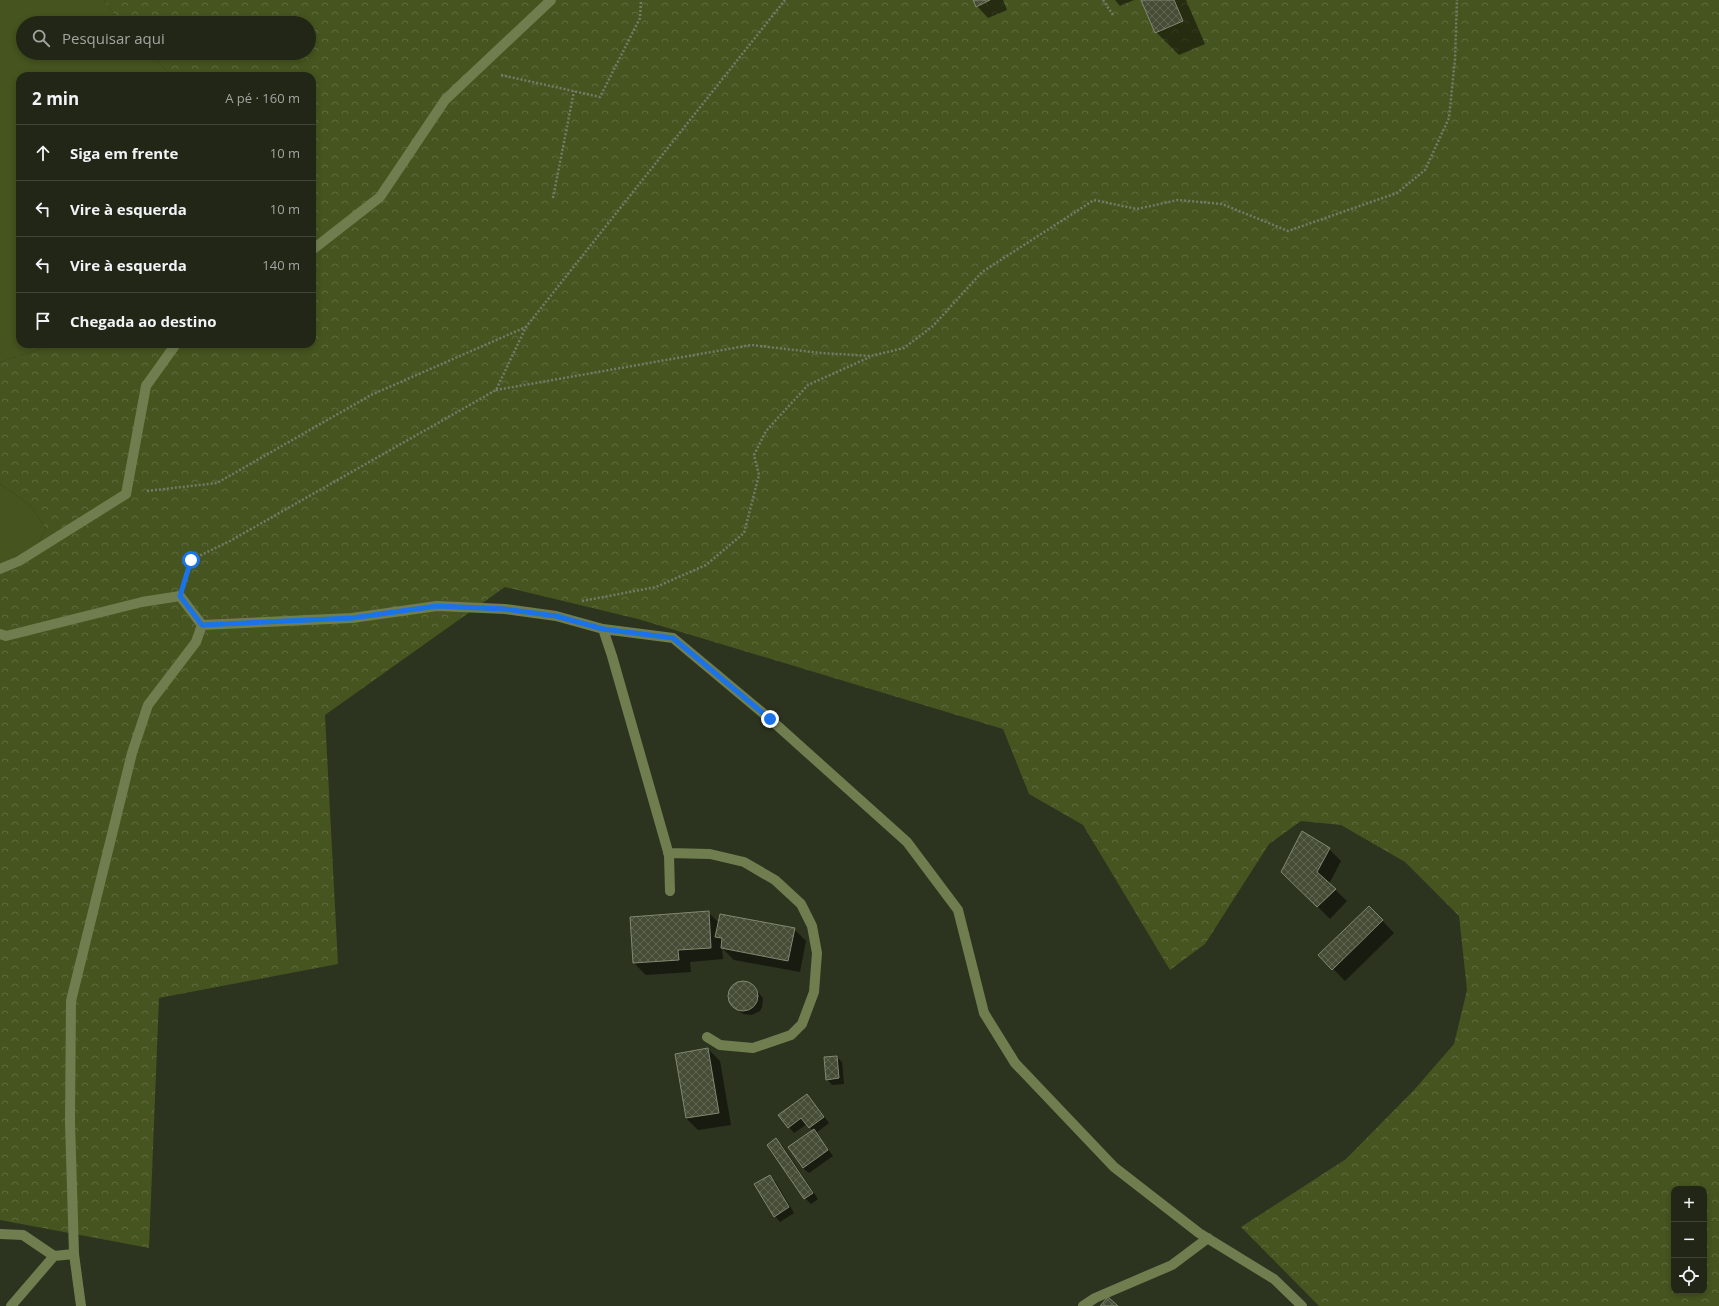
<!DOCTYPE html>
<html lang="pt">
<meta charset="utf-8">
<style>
body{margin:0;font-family:"Open Sans",sans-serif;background:#2d3223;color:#f1f3f6}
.controls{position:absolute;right:12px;bottom:12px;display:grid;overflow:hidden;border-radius:8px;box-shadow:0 2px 6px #0003}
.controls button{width:36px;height:36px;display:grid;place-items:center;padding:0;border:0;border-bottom:1px solid #3e4335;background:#212616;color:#f1f3f6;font:20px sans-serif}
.stop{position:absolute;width:12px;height:12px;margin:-9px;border:3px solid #1a73e8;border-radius:50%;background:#fff}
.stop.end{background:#1a73e8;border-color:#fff;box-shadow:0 1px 4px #0008}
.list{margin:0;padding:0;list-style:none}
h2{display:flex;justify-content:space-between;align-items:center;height:52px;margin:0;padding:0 16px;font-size:17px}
h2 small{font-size:13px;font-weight:400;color:#a2a5a1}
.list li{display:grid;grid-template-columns:26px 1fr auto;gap:12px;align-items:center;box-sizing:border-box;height:56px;padding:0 16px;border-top:1px solid #3e4335}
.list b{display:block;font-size:15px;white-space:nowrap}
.list em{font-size:13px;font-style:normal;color:#a2a5a1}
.icon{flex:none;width:22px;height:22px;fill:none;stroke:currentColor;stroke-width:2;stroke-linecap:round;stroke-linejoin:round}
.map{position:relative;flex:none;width:1719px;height:1306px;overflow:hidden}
.search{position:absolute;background:#212616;box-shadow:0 2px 6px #0003;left:16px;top:16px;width:300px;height:44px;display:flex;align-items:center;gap:10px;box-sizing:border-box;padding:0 14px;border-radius:22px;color:#a2a5a1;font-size:15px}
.panel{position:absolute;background:#212616;box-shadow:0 2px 6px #0003;left:16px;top:72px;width:300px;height:276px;border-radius:12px}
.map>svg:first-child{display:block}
.grass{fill:#46541f}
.forest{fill:url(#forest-crowns);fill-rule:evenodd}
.shadow{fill:#0007}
.building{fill:url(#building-cross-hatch);stroke:#818971}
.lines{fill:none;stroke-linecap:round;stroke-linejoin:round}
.path{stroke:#747b69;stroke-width:2.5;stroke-dasharray:2 2;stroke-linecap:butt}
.minor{stroke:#707e4f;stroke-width:10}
.route{stroke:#1a73e8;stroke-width:5}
</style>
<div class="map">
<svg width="1719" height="1306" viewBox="0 0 1719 1306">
<defs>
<pattern id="forest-crowns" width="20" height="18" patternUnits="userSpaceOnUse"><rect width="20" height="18" fill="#46541f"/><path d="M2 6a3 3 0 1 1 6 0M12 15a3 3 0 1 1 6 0" fill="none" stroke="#606c3f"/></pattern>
<pattern id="building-cross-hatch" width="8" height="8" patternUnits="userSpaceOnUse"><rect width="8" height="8" fill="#464d37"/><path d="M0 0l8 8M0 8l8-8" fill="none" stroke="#606653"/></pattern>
</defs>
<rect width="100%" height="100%" fill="#2c331e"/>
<path class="grass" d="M 0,0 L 104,0 L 120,23 L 23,23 L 23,53 L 147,53 L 173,76 L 20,76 L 20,344 L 47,344 L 40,349 L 0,362 Z
M 0,484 L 30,505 L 46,529 L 37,545 L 0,565 Z"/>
<path class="forest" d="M 104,0 L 1719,0 L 1719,1306 L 1319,1306 L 1241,1227 L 1346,1159 L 1414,1090 L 1454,1044 L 1467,990 L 1459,916 L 1405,862 L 1341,825 L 1301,821 L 1269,844 L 1205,944 L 1170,970 L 1083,825 L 1029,794 L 1003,729 L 638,619 L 505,587 L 325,715 L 338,964 L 159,998 L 149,1248 L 0,1220 L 0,565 L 37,545 L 46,529 L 30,505 L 0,484 L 0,362 L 40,349 L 47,344 L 312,344 L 312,76 L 173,76 L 147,53 L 309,53 L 309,23 L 120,23 ZM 1674,1189 L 1704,1189 L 1704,1291 L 1674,1291 Z"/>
<path class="shadow" d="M 974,0 L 1003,0 L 1007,10 L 988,18 L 977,6 Z
M 1115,0 L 1134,0 L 1120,6 Z
M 1142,0 L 1186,0 L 1205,44 L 1179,55 L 1156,32 Z
M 1303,832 L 1329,849 L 1341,861 L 1329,884 L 1347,901 L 1330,919 L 1283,872 Z
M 1369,907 L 1394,933 L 1345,981 L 1320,955 Z
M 708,912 L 719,923 L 794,929 L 806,941 L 800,972 L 734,960 L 722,948 L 723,959 L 690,962 L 691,972 L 646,975 L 634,963 Z
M 743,982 L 751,984 L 763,998 L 762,1007 L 760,1011 L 752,1015 L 743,1014 L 731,1002 L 730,993 L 731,988 L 739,983 Z
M 708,1049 L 720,1061 L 731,1125 L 698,1130 L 686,1118 Z
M 837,1057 L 842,1062 L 844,1084 L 832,1085 L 827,1079 Z
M 807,1095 L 829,1123 L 816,1133 L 833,1156 L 809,1173 L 803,1168 L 813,1131 L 807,1124 L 794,1133 L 789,1127 Z
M 776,1140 L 782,1145 L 818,1199 L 811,1204 L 805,1198 Z
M 769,1176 L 775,1181 L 794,1213 L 780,1222 L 775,1216 Z"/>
<path class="building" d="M 973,0 L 990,0 L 976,7 Z
M 1141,0 L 1174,0 L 1183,21 L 1155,33 Z
M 1302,831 L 1330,848 L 1317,872 L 1336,889 L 1317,907 L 1281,872 Z
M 1369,906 L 1383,920 L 1332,970 L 1318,955 Z
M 709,911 L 711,948 L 678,950 L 679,960 L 633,963 L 630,917 Z
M 720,914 L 795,928 L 788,961 L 721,948 L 722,938 L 715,937 Z
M728 996a15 15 0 1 1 30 0a15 15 0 1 1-30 0Z
M 708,1048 L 719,1113 L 686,1118 L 675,1054 Z
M 837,1056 L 839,1078 L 826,1080 L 824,1057 Z
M 807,1094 L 824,1117 L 809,1128 L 801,1118 L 788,1128 L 778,1115 Z
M 814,1129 L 828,1150 L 803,1168 L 788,1147 Z
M 776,1138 L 813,1193 L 804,1199 L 767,1145 Z
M 770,1175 L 789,1207 L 774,1217 L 754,1184 Z
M 1108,1297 L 1118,1306 L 1100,1306 Z"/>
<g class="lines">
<path class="path" d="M 1103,0 L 1113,15
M 501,75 L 600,97 L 640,18 L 641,0
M 553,198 L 574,91
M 496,390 L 751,345 L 821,353 L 871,356 L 904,348 L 933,326 L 982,272 L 1094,200 L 1137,209 L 1178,200 L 1222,204 L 1288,231 L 1397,193 L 1425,170 L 1449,118 L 1455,59 L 1457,0
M 147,491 L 217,483 L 371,395 L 526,327
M 186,577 L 191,560 L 230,541 L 496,390 L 526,327 L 785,0
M 582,601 L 656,587 L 706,565 L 744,533 L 759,475 L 754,455 L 766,431 L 808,385 L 870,357"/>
<path class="minor" d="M 312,250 L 380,197 L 445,100 L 551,0
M 0,569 L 19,561 L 126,494 L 146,386 L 176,344
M 603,629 L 612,656 L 669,855 L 670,891
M 0,634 L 6,636 L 142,602 L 180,596 L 202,625 L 352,618 L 437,606 L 505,609 L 556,616 L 603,629 L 673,638 L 770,719 L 907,842 L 958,910 L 984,1013 L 1015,1063 L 1114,1167 L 1199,1233 L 1274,1279 L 1302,1306
M 668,853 L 710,854 L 744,862 L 775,880 L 801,904 L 812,926 L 817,953 L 814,992 L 802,1024 L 791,1035 L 753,1048 L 720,1045 L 707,1037
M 0,1234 L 23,1235 L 54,1256 L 74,1254
M 11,1306 L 54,1256
M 81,1306 L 74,1254 L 70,1122 L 71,1001 L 132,753 L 148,705 L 196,642 L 202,625
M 1083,1306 L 1095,1298 L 1172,1265 L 1208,1238"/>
</g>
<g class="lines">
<path class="route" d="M 191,560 L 180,596 L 202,625 L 352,618 L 437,606 L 505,609 L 556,616 L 603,629 L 673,638 L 770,719"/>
</g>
</svg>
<div class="controls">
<button>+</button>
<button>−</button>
<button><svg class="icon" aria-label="locate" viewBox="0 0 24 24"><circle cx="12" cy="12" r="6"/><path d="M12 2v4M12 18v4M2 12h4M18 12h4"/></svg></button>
</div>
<div class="stop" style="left:191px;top:560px"></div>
<div class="stop end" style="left:770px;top:719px"></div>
<div class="search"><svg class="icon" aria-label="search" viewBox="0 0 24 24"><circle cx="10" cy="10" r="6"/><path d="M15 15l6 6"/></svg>Pesquisar aqui</div>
<section class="panel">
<h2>2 min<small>A pé · 160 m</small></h2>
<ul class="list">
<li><svg class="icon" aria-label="ahead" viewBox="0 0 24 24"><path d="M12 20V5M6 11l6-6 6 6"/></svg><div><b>Siga em frente</b></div><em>10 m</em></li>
<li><svg class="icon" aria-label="left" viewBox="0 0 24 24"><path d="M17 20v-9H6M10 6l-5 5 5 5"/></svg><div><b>Vire à esquerda</b></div><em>10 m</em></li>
<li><svg class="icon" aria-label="left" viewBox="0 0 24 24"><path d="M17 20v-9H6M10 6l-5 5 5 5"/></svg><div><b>Vire à esquerda</b></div><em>140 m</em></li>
<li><svg class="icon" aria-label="arrive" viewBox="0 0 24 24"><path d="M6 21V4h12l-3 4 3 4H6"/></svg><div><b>Chegada ao destino</b></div></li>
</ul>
</section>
</div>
